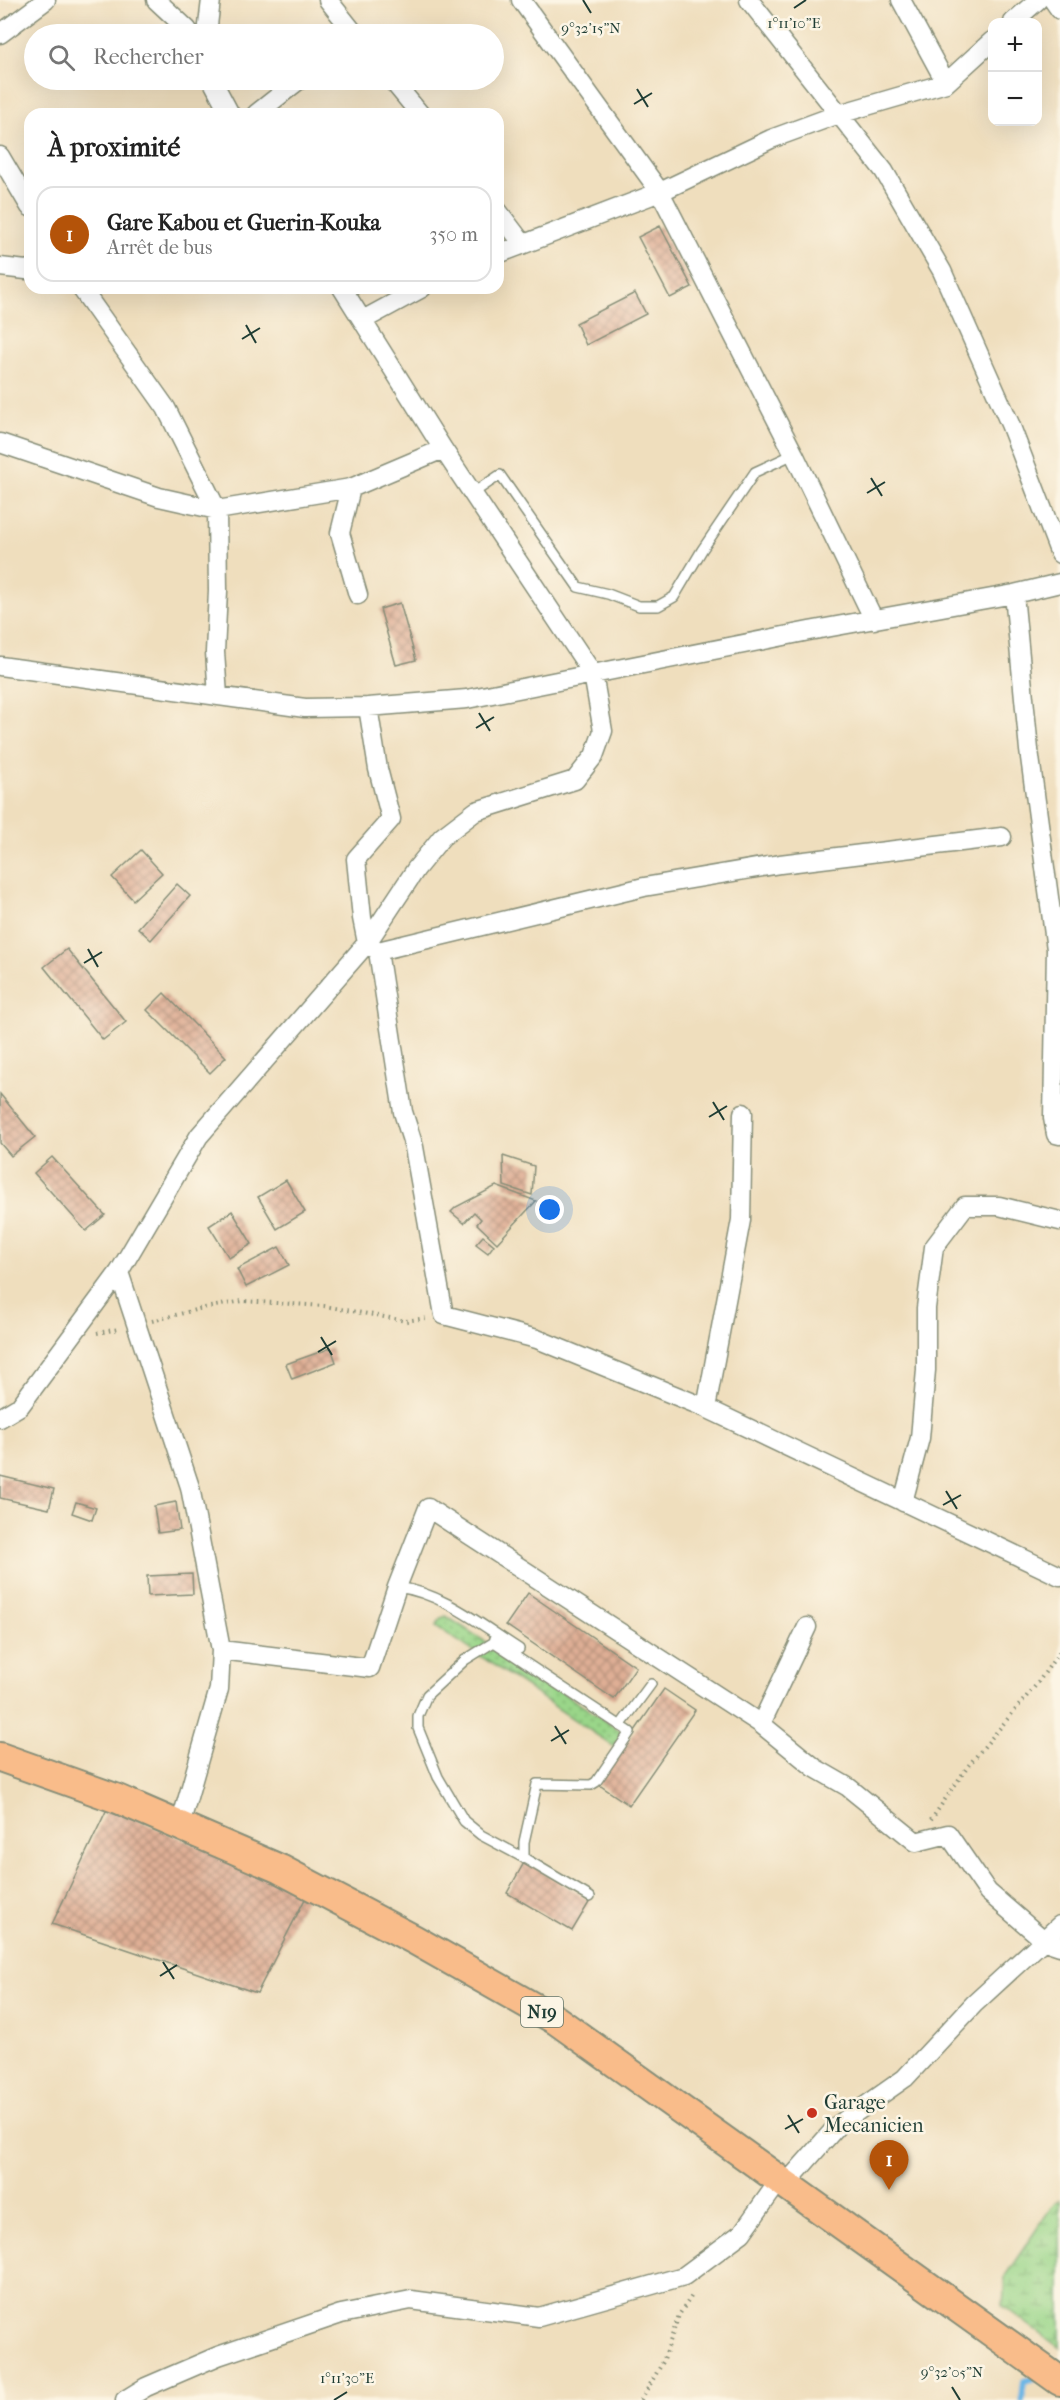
<!DOCTYPE html>
<html lang="fr">
<meta charset="utf-8">
<style>
body{margin:0;font-family:"IM FELL French Canon",serif;background:#f2f2f2;color:#222}
.controls{position:absolute;right:18px;top:18px;display:grid;overflow:hidden;border-radius:12px;box-shadow:0 6px 24px #0002}
.controls button{width:54px;height:54px;display:grid;place-items:center;padding:0;border:0;border-bottom:2px solid #e0e0e0;background:#fff;color:#222;font:30px sans-serif}
.you{position:absolute;left:550px;top:1210px;width:21px;height:21px;margin:-15px;border:4px solid #fff;border-radius:50%;background:#1a73e8;box-shadow:0 0 0 9px #1a73e833}
.badge{display:grid;place-items:center;width:39px;height:39px;border-radius:50%;background:#b45309;color:#fff;font-size:20px;font-weight:700}
.pin{position:absolute;translate:-50% -50px;filter:drop-shadow(0 2px 3px #0008)}
.pin::after{content:'';position:absolute;top:32px;width:21px;height:18px;background:inherit;clip-path:polygon(0 0,100% 0,50% 100%)}
.list{margin:0;padding:0;list-style:none}
h2{display:flex;justify-content:space-between;align-items:center;height:78px;margin:0;padding:0 24px;font-size:26px}
h2 small{font-size:20px;font-weight:400;color:#767676}
.list li{display:grid;grid-template-columns:39px 1fr auto;gap:18px;align-items:center;box-sizing:border-box;height:96px;margin:0 12px 12px;padding:0 12px;border:2px solid #e0e0e0;border-radius:18px}
.list b{display:block;font-size:22px;white-space:nowrap}
.list p{margin:0;font-size:20px;white-space:nowrap;color:#767676}
.list em{font-size:20px;font-style:normal;color:#767676}
.icon{flex:none;width:33px;height:33px;fill:none;stroke:currentColor;stroke-width:2;stroke-linecap:round;stroke-linejoin:round}
.map{position:relative;flex:none;width:1060px;height:2400px;overflow:hidden}
.search{position:absolute;background:#fff;box-shadow:0 6px 24px #0002;left:24px;top:24px;width:480px;height:66px;display:flex;align-items:center;gap:15px;box-sizing:border-box;padding:0 21px;border-radius:33px;color:#767676;font-size:22px}
.panel{position:absolute;background:#fff;box-shadow:0 6px 24px #0002;left:24px;top:108px;width:480px;height:186px;border-radius:18px}
.map>svg:first-child{display:block}
.green{fill:url(#green-dots);stroke:#5c8a5e;stroke-width:1.5}
.wetland{fill:url(#wetland-marsh);stroke:#5c8a5e;stroke-width:1.5}
.lines{fill:none;stroke-linecap:round;stroke-linejoin:round}
.stream{stroke:#6cb6e5;stroke-width:6}
.building{fill:url(#building-cross-hatch)}
.service-casing{stroke:#878e78;stroke-width:12}
.minor-casing{stroke:#878e78;stroke-width:21}
.primary-casing{stroke:#878e78;stroke-width:32}
.path{stroke:#878e78;stroke-width:4;stroke-dasharray:1.5 4.5;stroke-linecap:butt}
.service{stroke:#fff;stroke-width:9}
.minor{stroke:#fff;stroke-width:18}
.primary{stroke:#f9bc8a;stroke-width:28}
.ticks{fill:none;stroke:#1f3d34;stroke-width:2}
.poi-dot{fill:#c8321e;stroke:#fcf5e5;stroke-width:2}
.labels{text-anchor:middle;dominant-baseline:central;stroke-width:5;stroke-linejoin:round;paint-order:stroke}
.shield{fill:#fcf5e5;stroke:#617469;stroke-width:1.5}
.shield-label{font-size:18px;font-weight:bold;fill:#1f3d34}
.poi-label{font-size:20px;fill:#1f3d34;stroke:#fcf5e5;text-anchor:start}
.ticks-label{font-size:15px;text-anchor:middle;fill:#1f3d34;stroke:#fcf5e5;stroke-width:5;stroke-linejoin:round;paint-order:stroke}
</style>
<div class="map">
<svg width="1060" height="2400" viewBox="0 0 1060 2400">
<defs>
<pattern id="green-dots" width="8" height="8" patternUnits="userSpaceOnUse" patternTransform="scale(1.5)"><rect width="8" height="8" fill="#9ad689"/><path d="M2 2h.1M6 6h.1" fill="none" stroke="#7daf71" stroke-width="1.8" stroke-linecap="round"/></pattern>
<pattern id="wetland-marsh" width="20" height="14" patternUnits="userSpaceOnUse" patternTransform="scale(1.5)"><rect width="20" height="14" fill="#9ad689"/><path d="M1 5h8M5 5V1M11 12h8M15 12V8" fill="none" stroke="#7daf71"/></pattern>
<pattern id="building-cross-hatch" width="8" height="8" patternUnits="userSpaceOnUse" patternTransform="scale(1.5)"><rect width="8" height="8" fill="#dfaf95"/><path d="M0 0l8 8M0 8l8-8" fill="none" stroke="#b4907a"/></pattern>
</defs>
<rect width="100%" height="100%" fill="#fcf5e5"/>
<filter id="ink" filterUnits="userSpaceOnUse"><feTurbulence type="fractalNoise" baseFrequency=".0167" numOctaves="2"/><feDisplacementMap in="SourceGraphic" scale="12" xChannelSelector="R" yChannelSelector="G"/><feConvolveMatrix kernelMatrix="1 2 1 2 8 2 1 2 1" color-interpolation-filters="sRGB"/></filter>
<filter id="wash" filterUnits="userSpaceOnUse"><feTurbulence type="fractalNoise" baseFrequency=".008" numOctaves="4" result="noise"/><feDisplacementMap in="SourceGraphic" scale="24" xChannelSelector="R" yChannelSelector="G"/><feGaussianBlur stdDeviation="1.35" result="paint"/><feColorMatrix in="noise" values="0 0 0 0 0 0 0 0 0 0 0 0 0 0 0 0 0 1.4 0 .05"/><feComposite in="paint" operator="in"/></filter>
<g filter="url(#wash)">
<rect width="100%" height="100%" fill="#efdebd"/>
<path class="green" d="M 446,1616 L 624,1733 L 623,1738 L 616,1748 L 436,1626 L 441,1618 Z"/>
<path class="wetland" d="M 1060,2200 L 1060,2348 L 1003,2306 L 1005,2276 L 1054,2203 Z"/>
<g class="lines">
<path class="stream" d="M 1022,2400 L 1024,2381 L 1040,2377"/>
</g>
<g id="blocks">
<path class="building" d="M 660,226 L 692,287 L 670,298 L 638,237 Z
M 635,293 L 646,314 L 586,345 L 576,323 Z
M 400,603 L 416,660 L 396,665 L 380,609 Z
M 141,850 L 162,873 L 133,900 L 112,877 Z
M 177,884 L 190,896 L 151,940 L 138,928 Z
M 67,949 L 126,1022 L 103,1040 L 44,967 Z
M 164,993 L 226,1057 L 210,1073 L 147,1010 Z
M 0,1094 L 35,1137 L 11,1156 L 0,1143 Z
M 503,1156 L 534,1166 L 532,1195 L 504,1186 Z
M 52,1157 L 105,1215 L 86,1231 L 34,1173 Z
M 286,1180 L 305,1212 L 277,1229 L 258,1197 Z
M 496,1186 L 536,1201 L 497,1243 L 477,1224 L 481,1219 L 474,1212 L 464,1223 L 451,1212 L 456,1207 Z
M 232,1211 L 252,1244 L 229,1258 L 209,1226 Z
M 483,1236 L 494,1245 L 488,1253 L 476,1244 Z
M 279,1247 L 289,1265 L 246,1287 L 237,1269 Z
M 331,1348 L 336,1362 L 292,1379 L 286,1364 Z
M 0,1476 L 54,1489 L 49,1509 L 0,1498 Z
M 76,1502 L 96,1508 L 92,1520 L 72,1513 Z
M 176,1502 L 180,1530 L 158,1533 L 154,1506 Z
M 192,1574 L 193,1594 L 148,1596 L 147,1576 Z
M 528,1593 L 636,1667 L 614,1699 L 506,1625 Z
M 664,1689 L 695,1710 L 629,1805 L 598,1784 Z
M 108,1807 L 308,1893 L 257,1993 L 52,1924 Z
M 525,1861 L 590,1901 L 572,1931 L 507,1893 Z"/>
</g>
</g>
<g filter="url(#ink)">
<use href="#blocks" fill-opacity="0" stroke="#878e78" stroke-width="1.5"/>
<g class="lines">
<g class="service-casing">
<path id="service" d="M 473,493 L 500,475 L 578,587 L 608,594 L 639,606 L 658,606 L 674,597 L 702,550 L 755,472 L 794,454
M 397,1587 C 443,1593 481,1625 519,1649
M 496,1635 L 494,1642 L 465,1660 L 427,1695 L 418,1716 L 418,1728 L 438,1777 L 464,1821 L 481,1835 L 524,1858 L 590,1897
M 494,1642 L 630,1732 L 596,1782 L 591,1785 L 537,1784 L 524,1842 L 524,1858
M 620,1726 L 651,1684"/>
</g>
<g class="minor-casing">
<path id="minor" d="M 156,0 L 187,29 L 190,34
M 328,0 L 355,34
M 521,0 L 660,192 L 794,454 L 874,620
M 749,0 L 884,171 L 942,271 L 1010,424 L 1060,554
M 901,0 L 946,83
M 1053,0 L 1060,10
M 1013,22 L 1038,0
M 0,34 L 46,0
M 207,34 L 211,0
M 212,80 L 230,114
M 392,80 L 420,114
M 256,114 L 299,80
M 0,156 L 30,207
M 498,211 L 523,244
M 498,254 L 660,192 L 771,139 L 839,114 L 946,83 L 992,41
M 0,267 L 26,270 L 30,269
M 81,288 L 166,408 L 217,510 L 218,591 L 215,652 L 218,696
M 363,320 L 422,288
M 0,443 L 159,497 L 217,510 L 351,488 L 443,449
M 351,488 L 340,533 L 358,595
M 1014,594 L 1029,750 L 1056,949 L 1053,1118 L 1056,1134 L 1060,1135
M 0,666 L 305,708 L 368,707 L 467,699 L 809,631 L 1014,594 L 1060,583
M 368,707 L 378,769 L 391,819 L 356,859 L 362,918 L 367,943 L 378,951 L 403,1112 L 414,1147 L 444,1315 L 537,1339 L 706,1408 L 1060,1576
M 378,951 L 644,887 L 780,864 L 1002,837
M 119,1272 L 190,1487 L 221,1650 L 219,1689 L 180,1825
M 706,1408 L 741,1220 L 743,1113
M 0,1418 L 20,1406 L 119,1272 L 199,1136 L 367,943 L 416,869 L 442,837 L 476,811 L 575,780 L 594,756 L 603,731 L 593,674 L 443,449 L 342,288
M 903,1502 L 920,1438 L 926,1370 L 926,1308 L 934,1247 L 965,1206 L 999,1206 L 1060,1221
M 221,1650 L 370,1668 L 397,1587 L 428,1508 L 761,1724 L 815,1768 L 848,1787 L 916,1842 L 948,1834 L 988,1892 L 1045,1941 L 1060,1946
M 761,1724 L 807,1627
M 785,2185 L 838,2125 L 905,2078 L 974,2004 L 1060,1925
M 125,2400 L 146,2387 L 218,2356 L 341,2314 L 411,2300 L 539,2317 L 684,2276 L 742,2233 L 779,2181"/>
</g>
<g class="primary-casing">
<path id="primary" d="M 0,1757 L 118,1799 L 280,1869 L 415,1940 L 556,2020 L 1060,2381"/>
</g>
<path class="path" d="M 152,1321 L 199,1309 L 243,1301 L 324,1306 L 406,1321 L 426,1318
M 97,1333 L 119,1329
M 931,1820 L 968,1766 L 1037,1684 L 1060,1651
M 641,2400 L 663,2362 L 679,2315 L 693,2294"/>
<use href="#service" class="service"/>
<use href="#minor" class="minor"/>
<use href="#primary" class="primary"/>
</g>
</g>
<path class="ticks" d="M 583,0 L 591,13M 794,8 L 806,0M 637,89 L 648,107M 634,104 L 652,93M 246,325 L 256,343M 242,339 L 260,328M 871,478 L 882,496M 867,493 L 885,482M 479,713 L 490,731M 476,728 L 494,717M 88,949 L 98,967M 84,963 L 102,952M 713,1102 L 724,1120M 709,1117 L 727,1106M 321,1337 L 332,1355M 318,1352 L 336,1341M 946,1491 L 957,1509M 943,1505 L 961,1495M 555,1726 L 566,1744M 551,1741 L 569,1730M 163,1962 L 174,1979M 160,1976 L 177,1965M 788,2115 L 799,2133M 785,2129 L 803,2119M 952,2387 L 960,2400M 334,2400 L 347,2392"/>
<circle class="poi-dot" cx="812" cy="2113" r="6"/>
<g class="labels">
<rect class="shield" x="521" y="1997" width="42" height="30" rx="4.5"/>
<g class="shield-label">
<text x="542" y="2012">N19</text>
</g>
<g class="poi-label">
<text x="824" y="2102">Garage<tspan x="824" dy="23">Mecanicien</tspan></text>
</g>
</g>
<g class="ticks-label">
<text x="794" y="28">1°11'10"E</text>
<text x="591" y="33">9°32'15"N</text>
<text x="952" y="2377">9°32'05"N</text>
<text x="347" y="2383">1°11'30"E</text>
</g>
</svg>
<div class="controls">
<button>+</button>
<button>−</button>
</div>
<div class="you"></div>
<div class="pin badge" style="left:889px;top:2190px">1</div>
<div class="search"><svg class="icon" aria-label="search" viewBox="0 0 24 24"><circle cx="10" cy="10" r="6"/><path d="M15 15l6 6"/></svg>Rechercher</div>
<section class="panel">
<h2>À proximité<small></small></h2>
<ul class="list">
<li><span class="badge">1</span><div><b>Gare Kabou et Guerin-Kouka</b><p>Arrêt de bus</p></div><em>350 m</em></li>
</ul>
</section>
</div>
